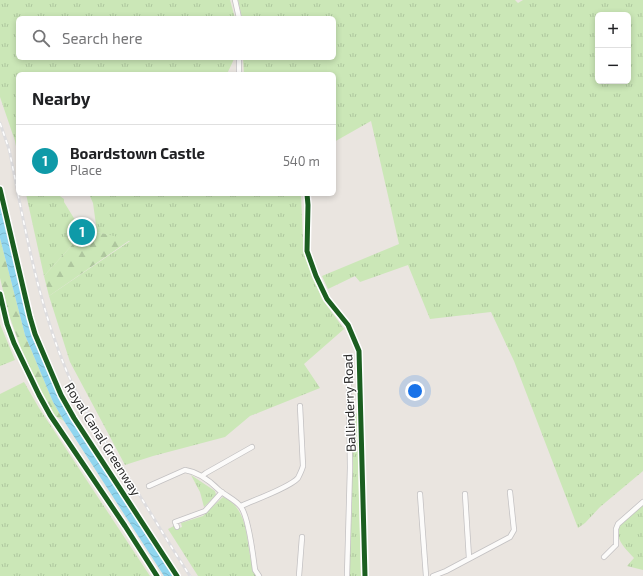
<!DOCTYPE html>
<meta charset="utf-8">
<style>
body{margin:0;font-family:"Exo 2",sans-serif;background:#f6f6f6;color:#202124}
.controls{position:absolute;right:12px;top:12px;display:grid;overflow:hidden;border-radius:6px;box-shadow:0 2px 6px #0003}
.controls button{width:36px;height:36px;display:grid;place-items:center;padding:0;border:0;border-bottom:1px solid #e0e0e0;background:#fff;color:#202124;font:20px sans-serif}
.you{position:absolute;left:415px;top:391px;width:14px;height:14px;margin:-10px;border:3px solid #fff;border-radius:50%;background:#1a73e8;box-shadow:0 0 0 6px #1a73e833}
.badge{display:grid;place-items:center;width:26px;height:26px;border-radius:50%;background:#7c3aed;color:#fff;font-size:13px;font-weight:700}
.pin{position:absolute;translate:-50% -50%;border:2px solid #fff;box-shadow:0 1px 4px #0006}
.list{margin:0;padding:0;list-style:none}
h2{display:flex;justify-content:space-between;align-items:center;height:52px;margin:0;padding:0 16px;font-size:17px}
h2 small{font-size:13px;font-weight:400;color:#757577}
.list li{display:grid;grid-template-columns:26px 1fr auto;gap:12px;align-items:center;box-sizing:border-box;height:72px;padding:0 16px;border-top:1px solid #e0e0e0}
.list b{display:block;font-size:15px;white-space:nowrap}
.list p{margin:0;font-size:13px;white-space:nowrap;color:#757577}
.list em{font-size:13px;font-style:normal;color:#757577}
.icon{flex:none;width:22px;height:22px;fill:none;stroke:currentColor;stroke-width:2;stroke-linecap:round;stroke-linejoin:round}
.map{position:relative;flex:none;width:643px;height:576px;overflow:hidden}
.search{position:absolute;background:#fff;box-shadow:0 2px 6px #0003;left:16px;top:16px;width:320px;height:44px;display:flex;align-items:center;gap:10px;box-sizing:border-box;padding:0 14px;border-radius:6px;color:#757577;font-size:15px}
.panel{position:absolute;background:#fff;box-shadow:0 2px 6px #0003;left:16px;top:72px;width:320px;height:124px;border-radius:6px}
.map>svg:first-child{display:block}
.grass{fill:url(#grass-tufts);fill-rule:evenodd}
.forest{fill:url(#forest-firs)}
.water{fill:url(#water-waves)}
.lines{fill:none;stroke-linecap:round;stroke-linejoin:round}
.minor-casing{stroke:#c3c1c2;stroke-width:6}
.minor{stroke:#fcfbfa;stroke-width:4.5}
.rail-casing{stroke:#dedddf;stroke-width:3}
.rail{stroke:#fff;stroke-width:1.5;stroke-dasharray:4.5;stroke-linecap:butt}
.cycleway-casing{stroke:#fff;stroke-width:8}
.cycleway{stroke:#1b5e20;stroke-width:5}
.labels{text-anchor:middle;dominant-baseline:central;stroke-width:3;stroke-linejoin:round;paint-order:stroke}
.street-label{font-size:13px;fill:#2b2b2b;stroke:#fff}
</style>
<div class="map">
<svg width="643" height="576" viewBox="0 0 643 576">
<defs>
<pattern id="grass-tufts" width="24" height="20" patternUnits="userSpaceOnUse"><rect width="24" height="20" fill="#cbe7b7"/><path d="M3 7l-1-3M5 7V3M7 7l1-3M15 17l-1-3M17 17v-4M19 17l1-3" fill="none" stroke="#aec69e"/></pattern>
<pattern id="forest-firs" width="22" height="20" patternUnits="userSpaceOnUse"><rect width="22" height="20" fill="#cbe7b7"/><path d="M5 1l3.5 6h-7zM16 11l3.5 6h-7z" fill="#aec69e"/></pattern>
<pattern id="water-waves" width="16" height="10" patternUnits="userSpaceOnUse"><rect width="16" height="10" fill="#90d6ef"/><path d="M0 5q4-4 8 0t8 0" fill="none" stroke="#7cb8cd"/></pattern>
</defs>
<rect width="100%" height="100%" fill="#eae5e0"/>
<path class="grass" d="M 0,0 L 230,0 L 235,18 L 18,18 L 18,58 L 234,59 L 227,74 L 18,74 L 18,157 L 15,141 L 0,97 Z
M 238,0 L 515,0 L 518,3 L 523,0 L 643,0 L 643,471 L 600,507 L 585,523 L 578,528 L 514,361 L 491,312 L 430,319 L 408,265 L 360,282 L 355,276 L 328,289 L 322,276 L 399,244 L 371,121 L 334,142 L 334,74 L 244,74 L 243,58 L 334,58 L 334,18 L 242,18 ZM 598,15 L 628,15 L 628,81 L 598,81 Z
M 26,194 L 57,194 L 64,199 L 64,202 L 83,233 L 44,276 Z
M 89,194 L 301,194 L 303,241 L 306,259 L 322,299 L 344,329 L 304,364 L 320,388 L 250,416 L 225,437 L 153,456 L 125,465 L 70,362 L 49,296 L 130,241 L 97,232 L 93,203 Z
M 0,324 L 15,360 L 0,366 Z
M 24,382 L 39,408 L 150,576 L 0,576 L 0,394 Z
M 351,413 L 357,413 L 361,576 L 350,576 L 349,562 L 352,508 Z
M 191,475 L 215,491 L 216,495 L 204,507 L 200,492 Z
M 223,497 C 253,510 244,551 256,576 L 198,576 L 168,529 L 174,526 L 176,529 L 182,527 L 181,523 L 203,516 Z
M 643,504 L 643,570 L 627,566 L 634,558 C 625,548 616,541 618,527 Z"/>
<path class="forest" d="M 97,232 L 130,240 L 49,296 L 44,276 L 83,233 Z
M 0,238 L 25,335 L 53,402 L 64,421 L 55,416 L 36,382 L 22,351 L 9,315 L 0,278 Z"/>
<path class="water" d="M 0,201 L 33,339 L 53,384 L 71,417 L 173,576 L 164,576 L 64,421 L 53,402 L 25,335 L 0,238 Z"/>
<g class="lines">
<g class="minor-casing">
<path id="minor" d="M 235,0 L 239,18
M 239,58 L 239,74
M 307,194 L 308,205 L 307,251 L 316,276 L 327,299 L 348,325 L 359,351 L 365,576
M 0,294 L 7,324 L 14,343 L 39,395 L 50,415 L 125,526 L 157,576
M 202,476 L 206,473 L 252,447
M 149,486 L 185,470 C 198,472 210,481 219,490 C 226,496 236,500 241,507 C 249,518 253,555 255,570 L 259,576
M 420,494 L 426,576
M 465,494 L 469,558
M 241,506 C 254,500 289,488 298,478 C 300,474 302,470 303,466 L 300,406
M 177,527 L 175,522 L 205,511 L 222,492
M 604,557 L 616,545 L 616,529 L 618,524 L 643,502
M 299,576 L 302,537
M 347,576 L 350,468 L 349,379
M 433,576 L 446,571 L 510,537 L 514,530 L 510,492"/>
</g>
<use href="#minor" class="minor"/>
<g class="rail-casing">
<path id="rail" d="M 0,123 L 9,149 L 18,193
M 18,194 C 30,254 43,315 67,372 C 83,409 107,444 129,479 C 150,511 169,544 190,576"/>
</g>
<use href="#rail" class="rail"/>
<g class="cycleway-casing">
<path id="cycleway" d="M 0,189 L 30,317 L 35,334 L 61,395 L 74,418 L 177,576
M 307,194 L 308,205 L 307,251 L 316,276 L 327,299 L 348,325 L 359,351 L 365,576
M 0,294 L 7,324 L 14,343 L 39,395 L 50,415 L 125,526 L 157,576"/>
</g>
<use href="#cycleway" class="cycleway"/>
</g>
<g class="labels">
<g class="street-label">
<text transform="translate(349 403) rotate(-92)">Ballinderry Road</text>
<text transform="translate(103 439) rotate(58)">Royal Canal Greenway</text>
</g>
</g>
</svg>
<div class="controls">
<button>+</button>
<button>−</button>
</div>
<div class="you"></div>
<div class="pin badge" style="left:82px;top:232px;background:#0f9aa8">1</div>
<div class="search"><svg class="icon" aria-label="search" viewBox="0 0 24 24"><circle cx="10" cy="10" r="6"/><path d="M15 15l6 6"/></svg>Search here</div>
<section class="panel">
<h2>Nearby<small></small></h2>
<ul class="list">
<li><span class="badge" style="background:#0f9aa8">1</span><div><b>Boardstown Castle</b><p>Place</p></div><em>540 m</em></li>
</ul>
</section>
</div>
